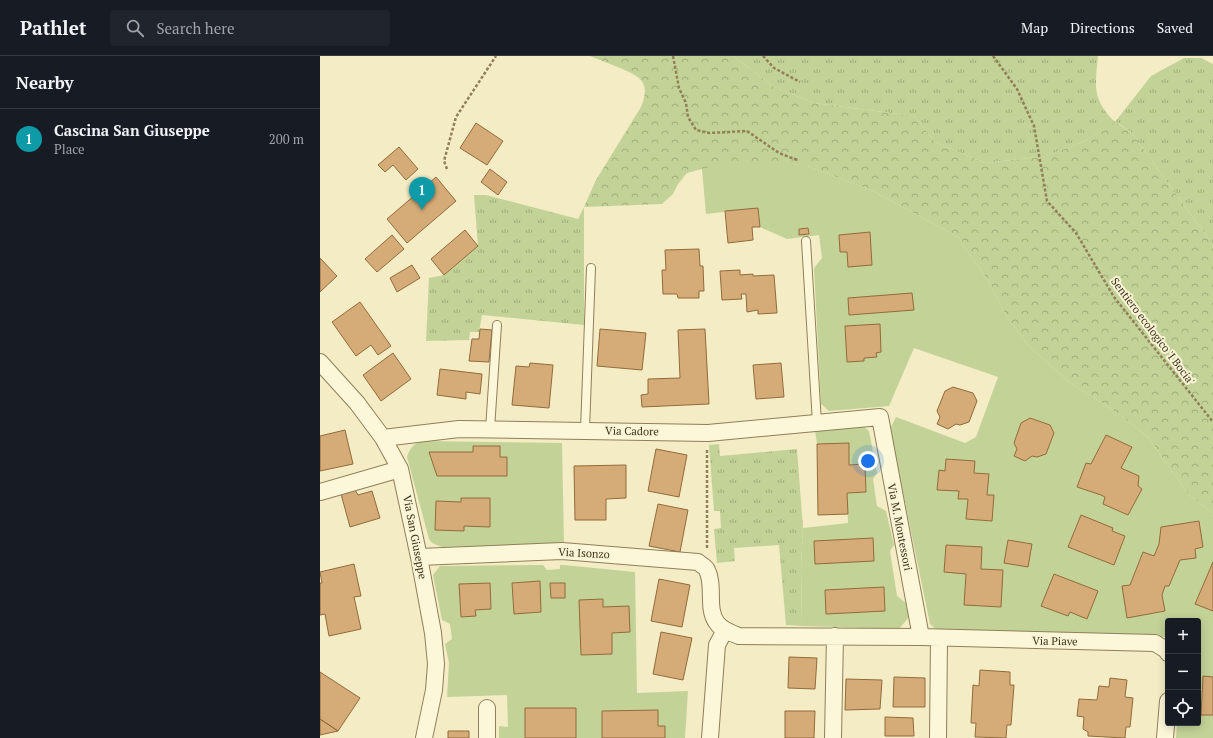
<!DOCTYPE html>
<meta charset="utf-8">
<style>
body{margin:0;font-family:"PT Serif",serif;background:#20242c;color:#f1f3f6}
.controls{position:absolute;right:12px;bottom:12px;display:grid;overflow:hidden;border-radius:4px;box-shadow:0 2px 10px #0003}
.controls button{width:36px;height:36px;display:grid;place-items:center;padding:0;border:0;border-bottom:1px solid #363941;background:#171b24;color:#f1f3f6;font:20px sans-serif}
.you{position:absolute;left:548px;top:405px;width:14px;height:14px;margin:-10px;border:3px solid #fff;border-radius:50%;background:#1a73e8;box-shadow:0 0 0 6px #1a73e833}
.badge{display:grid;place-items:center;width:26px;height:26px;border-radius:50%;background:#cf9e96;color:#fff;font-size:13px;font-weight:700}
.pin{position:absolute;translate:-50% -33px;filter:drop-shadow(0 1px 2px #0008)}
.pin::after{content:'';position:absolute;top:21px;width:14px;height:12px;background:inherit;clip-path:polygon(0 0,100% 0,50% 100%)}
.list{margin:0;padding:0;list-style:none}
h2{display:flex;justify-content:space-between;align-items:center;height:52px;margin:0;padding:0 16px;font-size:17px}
h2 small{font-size:13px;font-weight:400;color:#9ea1a6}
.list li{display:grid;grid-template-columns:26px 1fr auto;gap:12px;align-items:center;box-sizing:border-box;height:60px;padding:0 16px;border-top:1px solid #363941}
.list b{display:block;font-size:15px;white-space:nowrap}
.list p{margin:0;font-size:13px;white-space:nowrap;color:#9ea1a6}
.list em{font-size:13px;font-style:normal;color:#9ea1a6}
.icon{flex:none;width:22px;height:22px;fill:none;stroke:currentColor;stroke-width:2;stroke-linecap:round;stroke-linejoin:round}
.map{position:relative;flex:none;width:893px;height:682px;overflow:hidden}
header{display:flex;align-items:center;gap:24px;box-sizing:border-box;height:56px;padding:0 20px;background:#171b24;border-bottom:1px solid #363941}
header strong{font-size:19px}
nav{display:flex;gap:22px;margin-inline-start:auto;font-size:14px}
.search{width:280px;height:36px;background:#20242c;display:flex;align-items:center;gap:10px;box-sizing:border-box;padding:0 14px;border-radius:4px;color:#9ea1a6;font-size:15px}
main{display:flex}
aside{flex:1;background:#171b24}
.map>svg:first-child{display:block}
.grass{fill:url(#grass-tufts)}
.forest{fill:url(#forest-crowns)}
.garden{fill:#c3d397}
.building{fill:#d5ac77;stroke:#926b3b}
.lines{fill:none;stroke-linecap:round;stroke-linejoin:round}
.service-casing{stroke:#907f58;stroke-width:10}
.minor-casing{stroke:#907f58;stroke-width:18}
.path{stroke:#907f58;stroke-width:2.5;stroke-dasharray:3 2;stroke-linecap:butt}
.service{stroke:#fcf7d9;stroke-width:8}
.minor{stroke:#fcf7d9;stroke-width:16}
.labels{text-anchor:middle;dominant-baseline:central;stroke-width:4;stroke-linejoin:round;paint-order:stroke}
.street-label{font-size:11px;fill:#3f331e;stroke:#f9f4d5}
</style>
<header>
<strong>Pathlet</strong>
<div class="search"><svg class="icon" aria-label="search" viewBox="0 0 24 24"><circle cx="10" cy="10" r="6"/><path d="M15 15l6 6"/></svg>Search here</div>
<nav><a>Map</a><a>Directions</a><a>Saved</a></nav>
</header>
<main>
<aside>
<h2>Nearby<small></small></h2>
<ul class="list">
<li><span class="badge" style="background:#0f9aa8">1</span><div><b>Cascina San Giuseppe</b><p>Place</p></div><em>200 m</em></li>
</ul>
</aside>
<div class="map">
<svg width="893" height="682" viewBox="0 0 893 682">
<defs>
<pattern id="grass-tufts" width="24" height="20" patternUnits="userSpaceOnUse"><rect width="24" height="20" fill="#c3d397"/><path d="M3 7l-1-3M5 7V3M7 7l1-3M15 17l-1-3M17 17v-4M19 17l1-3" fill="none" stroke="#a0ac7b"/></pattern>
<pattern id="forest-crowns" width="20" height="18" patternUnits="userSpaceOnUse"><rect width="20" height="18" fill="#c3d397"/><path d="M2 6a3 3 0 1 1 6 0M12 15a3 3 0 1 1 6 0" fill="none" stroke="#a0ac7b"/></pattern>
</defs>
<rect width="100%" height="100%" fill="#f3ecc5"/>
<path class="grass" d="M 413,0 L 778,0 C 775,31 772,43 795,66 L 831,20 L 864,2 L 881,2 L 893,8 L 893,189 L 811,76 L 796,66 L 765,85 L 726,100 L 665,107 L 615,86 L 594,60 L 494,47 L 454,31 Z
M 154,139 L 166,139 L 258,163 L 264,151 L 264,269 L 162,259 L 159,276 L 150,276 L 149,284 L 106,285 L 109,222 L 124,219 L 158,190 Z
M 399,388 L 400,400 L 477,393 L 483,472 L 481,512 L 482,570 L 466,569 L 459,489 L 414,492 L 415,505 L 397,507 L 394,473 L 401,472 L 400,455 L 394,455 L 389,389 Z"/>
<path class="forest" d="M 270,0 L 413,0 L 454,31 L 494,47 L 594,60 L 615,86 L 665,107 L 726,100 L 765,85 L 795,66 L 811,76 L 893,189 L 893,457 L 869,439 L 828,381 L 799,358 L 748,325 L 710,291 L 688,263 L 667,223 L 638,181 L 553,135 L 487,110 L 382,113 L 367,117 L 358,128 L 353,138 L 342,148 L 264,151 L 276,124 L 321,51 C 331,26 321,21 300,12 C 290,8 280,4 270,0 Z"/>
<path class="garden" d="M 432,107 L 487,110 L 553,135 L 638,181 L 667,223 L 688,263 L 710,291 L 748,325 L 799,358 L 828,381 L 869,439 L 893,457 L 893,682 L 856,682 L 857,667 L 878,667 L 878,565 L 848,565 L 848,581 L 620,577 L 610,568 L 570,373 L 576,361 L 645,387 L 656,381 L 678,321 L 594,292 L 569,350 L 509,355 L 501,348 L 494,212 L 502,202 L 499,179 L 467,183 L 440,171 L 438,152 L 386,158 L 382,113 Z
M 543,370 L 549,375 L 557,417 L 553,423 L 557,450 L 566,455 L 574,489 L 570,495 L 577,540 L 586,547 L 589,561 L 579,573 L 482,570 L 481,512 L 483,472 L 528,467 L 527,437 L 546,436 L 545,409 L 529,409 L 529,387 L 497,388 L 495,374 Z
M 102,385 L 242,387 L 244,489 L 122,491 L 112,487 L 109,483 L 87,401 C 90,392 93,388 102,385 Z
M 223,509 L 227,514 L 240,513 L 240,509 L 244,509 L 315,516 L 317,637 L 368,635 L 365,682 L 179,682 L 179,670 L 188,671 L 187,639 L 127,641 L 129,607 L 125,588 L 132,583 L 130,568 L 122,564 L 113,519 L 120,510 Z"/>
<path class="building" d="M 156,67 L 183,85 L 167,109 L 140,92 Z
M 79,91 L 98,113 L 86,124 L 73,109 L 65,116 L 58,109 Z
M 170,113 L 187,126 L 178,139 L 161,126 Z
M 116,121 L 136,145 L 87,187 L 67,163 Z
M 438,152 L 440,171 L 432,171 L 433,184 L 408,187 L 405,155 Z
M 488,172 L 489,178 L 479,179 L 479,173 Z
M 145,174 L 158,190 L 124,219 L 111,203 Z
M 550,176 L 552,209 L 528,211 L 527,196 L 520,196 L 519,179 Z
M 72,179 L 84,193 L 57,216 L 45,203 Z
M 379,193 L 380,210 L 383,210 L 384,235 L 379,235 L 379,242 L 358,242 L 357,238 L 343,238 L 342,214 L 346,214 L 345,194 Z
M 0,202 L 17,220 L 0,236 Z
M 92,209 L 100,222 L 77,236 L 70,222 Z
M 420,214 L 420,219 L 433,218 L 433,220 L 454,219 L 457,257 L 438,258 L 438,254 L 427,256 L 426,238 L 421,238 L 422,243 L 402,244 L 400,215 Z
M 592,237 L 594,254 L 529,259 L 528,242 Z
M 40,246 L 71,290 L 58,299 L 51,289 L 36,300 L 12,266 Z
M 560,268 L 561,296 L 556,297 L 557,301 L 544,302 L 544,305 L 527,306 L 525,270 Z
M 160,273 L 172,274 L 169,306 L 149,305 L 152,283 L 159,283 Z
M 280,273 L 326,277 L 322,314 L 277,310 Z
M 385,273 L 389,348 L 322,351 L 321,339 L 328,338 L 328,323 L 360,322 L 358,274 Z
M 73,297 L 91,323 L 61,345 L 43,319 Z
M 210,307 L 233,309 L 229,352 L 192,349 L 196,310 L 209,311 Z
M 461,307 L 464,341 L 436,343 L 433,309 Z
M 120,313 L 162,318 L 160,338 L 146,336 L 146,343 L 117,339 Z
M 633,331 L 653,337 L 657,345 L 649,366 L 640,369 L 636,368 L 628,373 L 617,368 L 620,361 L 617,355 L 625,335 Z
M 710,362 L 730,369 L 734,377 L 726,398 L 717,401 L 712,400 L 705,405 L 694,400 L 697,393 L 694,387 L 701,367 Z
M 25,374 L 33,408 L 0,415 L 0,380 Z
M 786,379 L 812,391 L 801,412 L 819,420 L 818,430 L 822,433 L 808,459 L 783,448 L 785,441 L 781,439 L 757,431 L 766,407 L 771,408 Z
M 529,387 L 529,409 L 545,408 L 546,436 L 527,437 L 528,458 L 498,459 L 497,388 Z
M 153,390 L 180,390 L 180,401 L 187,401 L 187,420 L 117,420 L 109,396 L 153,396 Z
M 336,393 L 367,399 L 359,441 L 328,435 Z
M 626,403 L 655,405 L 654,417 L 669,418 L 667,439 L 674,439 L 672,465 L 646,463 L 648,443 L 638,443 L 639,435 L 617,434 L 619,414 L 625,415 Z
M 306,409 L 306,442 L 286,443 L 286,464 L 255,464 L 254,410 Z
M 35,434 L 38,439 L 52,435 L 60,462 L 30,471 L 21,438 Z
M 141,442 L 170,442 L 170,471 L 144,470 L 144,475 L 115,474 L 116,445 L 141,446 Z
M 338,448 L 368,454 L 360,496 L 329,490 Z
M 761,459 L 793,472 L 792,475 L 805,480 L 794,509 L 748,491 Z
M 879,465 L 883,491 L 875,493 L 876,502 L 860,504 L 849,530 L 845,530 L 842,539 L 845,555 L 807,562 L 802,530 L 810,529 L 823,496 L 834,500 L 839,488 L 841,471 Z
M 553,482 L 554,505 L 495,508 L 494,485 Z
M 688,484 L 712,488 L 708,511 L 684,507 Z
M 626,489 L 662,491 L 661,513 L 683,514 L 681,551 L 644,549 L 646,518 L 624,516 Z
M 893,506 L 893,555 L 875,548 Z
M 34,508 L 41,540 L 34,541 L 41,573 L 9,580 L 5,558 L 0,559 L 0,527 L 2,527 L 0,516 Z
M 734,518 L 778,535 L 767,563 L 750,556 L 748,560 L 721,550 Z
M 339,523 L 370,529 L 362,571 L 331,565 Z
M 220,525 L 221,556 L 194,558 L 192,527 Z
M 170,527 L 171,553 L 155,554 L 156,560 L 141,561 L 139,528 Z
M 230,527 L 245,527 L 245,542 L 231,542 Z
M 564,531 L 565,555 L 506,558 L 505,534 Z
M 283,543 L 283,551 L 309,550 L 310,576 L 292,577 L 292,598 L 261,599 L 259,544 Z
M 341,576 L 372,582 L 363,624 L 333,618 Z
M 469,601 L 497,602 L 495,633 L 468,632 Z
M 660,614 L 690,616 L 690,629 L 694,629 L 691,669 L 687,669 L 686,682 L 655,681 L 656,667 L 651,667 L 653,629 L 659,630 Z
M 0,616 L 40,642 L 18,675 L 0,663 Z
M 883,620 L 893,621 L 893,659 L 881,659 Z
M 574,621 L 605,622 L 605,651 L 573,651 Z
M 790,622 L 807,624 L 805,641 L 813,642 L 810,671 L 806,671 L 805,682 L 768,680 L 768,676 L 763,673 L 764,661 L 757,660 L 759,643 L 777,644 L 779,630 L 789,631 Z
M 526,623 L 562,624 L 560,653 L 525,654 Z
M 205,652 L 256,652 L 256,682 L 205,682 Z
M 338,654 L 338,670 L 345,670 L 345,682 L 282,682 L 282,655 Z
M 465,655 L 495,655 L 494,682 L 465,682 Z
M 565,661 L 593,662 L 594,680 L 565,680 Z
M 0,663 L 18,675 L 0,679 Z
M 128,675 L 149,675 L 149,682 L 128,682 Z"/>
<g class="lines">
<g class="service-casing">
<path id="service" d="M 486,185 L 497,367
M 170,373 L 177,269
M 265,374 L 271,212"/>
</g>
<g class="minor-casing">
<path id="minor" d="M 0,306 L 37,347 L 63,382 L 80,413 L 99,501 L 113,577 L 116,608 L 114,634 L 104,682
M 63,382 L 139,373 L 388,377 L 560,361 L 601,581
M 0,436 L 80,413
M 99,501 L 242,495 L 378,506 C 381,509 386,511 387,514 C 395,530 386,553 397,567 C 402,574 411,577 419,580 L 601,581 L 835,587 L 846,594 L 848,597
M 167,682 L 167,652
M 390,682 L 397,589 L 405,574
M 513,682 L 515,580
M 618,682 L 619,582
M 845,682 L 848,645"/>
</g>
<path class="path" d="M 353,0 L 359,32 L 366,47 L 368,61 L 376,74 L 389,77 L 427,75 L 459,97 L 477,104
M 443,0 L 454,12 L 480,26
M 673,0 L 697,33 L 714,70 L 727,145 L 756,177 L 794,241 L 893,366
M 127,113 L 124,105 L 136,61 L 176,0
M 387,394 L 387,493"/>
<use href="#service" class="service"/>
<use href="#minor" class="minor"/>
</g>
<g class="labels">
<g class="street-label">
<text transform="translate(833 275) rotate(53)">Sentiero ecologico 'I Bocia'</text>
<text transform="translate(312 375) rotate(1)">Via Cadore</text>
<text transform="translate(580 471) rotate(79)">Via M. Montessori</text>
<text transform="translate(95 481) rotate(79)">Via San Giuseppe</text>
<text transform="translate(264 497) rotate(3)">Via Isonzo</text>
<text transform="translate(735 585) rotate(1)">Via Piave</text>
</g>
</g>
</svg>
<div class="controls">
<button>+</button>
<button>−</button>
<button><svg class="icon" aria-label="locate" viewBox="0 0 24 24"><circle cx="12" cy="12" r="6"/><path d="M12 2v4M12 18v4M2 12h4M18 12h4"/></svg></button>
</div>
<div class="you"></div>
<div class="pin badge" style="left:102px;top:154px;background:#0f9aa8">1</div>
</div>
</main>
